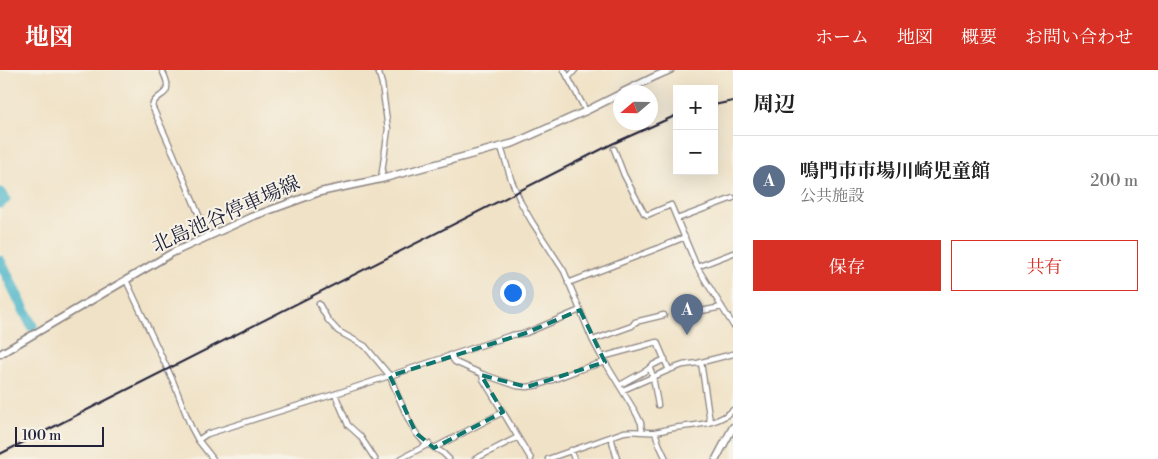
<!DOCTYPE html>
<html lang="ja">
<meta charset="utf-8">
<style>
body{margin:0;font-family:"Libre Bodoni","Noto Serif JP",serif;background:#f2f2f2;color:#222}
.controls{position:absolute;right:15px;top:15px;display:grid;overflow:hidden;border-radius:0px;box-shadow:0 5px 20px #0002}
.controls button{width:45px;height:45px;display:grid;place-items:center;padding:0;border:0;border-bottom:1px solid #e0e0e0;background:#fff;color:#222;font:25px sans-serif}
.compass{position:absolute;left:613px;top:15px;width:45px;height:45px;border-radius:50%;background:#fff;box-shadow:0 5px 20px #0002;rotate:250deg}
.scale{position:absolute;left:15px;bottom:12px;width:89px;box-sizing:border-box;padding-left:5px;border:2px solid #22223b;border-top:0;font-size:14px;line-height:18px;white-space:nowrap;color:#22223b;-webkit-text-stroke:4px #f7f3e8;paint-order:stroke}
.you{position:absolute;left:512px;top:222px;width:18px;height:18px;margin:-12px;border:4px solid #fff;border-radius:50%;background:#1a73e8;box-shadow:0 0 0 8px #1a73e833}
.badge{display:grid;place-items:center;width:32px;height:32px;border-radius:50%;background:#d93025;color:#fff;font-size:16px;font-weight:700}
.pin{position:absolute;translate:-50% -41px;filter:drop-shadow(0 1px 2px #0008)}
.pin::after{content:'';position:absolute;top:26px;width:18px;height:15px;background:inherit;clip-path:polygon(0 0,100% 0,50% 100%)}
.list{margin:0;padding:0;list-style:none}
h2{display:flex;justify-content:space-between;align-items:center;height:65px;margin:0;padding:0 20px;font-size:21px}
h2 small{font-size:16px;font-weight:400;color:#767676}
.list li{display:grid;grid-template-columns:32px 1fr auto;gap:15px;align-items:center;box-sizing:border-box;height:90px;padding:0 20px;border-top:1px solid #e0e0e0}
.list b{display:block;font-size:19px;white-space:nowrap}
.list p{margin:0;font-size:16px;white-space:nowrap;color:#767676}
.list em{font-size:16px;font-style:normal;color:#767676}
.actions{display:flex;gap:10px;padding:15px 20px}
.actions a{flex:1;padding:11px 0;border:1px solid #d93025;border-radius:0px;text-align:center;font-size:18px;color:#d93025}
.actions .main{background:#d93025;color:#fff}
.map{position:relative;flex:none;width:733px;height:389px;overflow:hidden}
header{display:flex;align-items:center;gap:30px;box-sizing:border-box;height:70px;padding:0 25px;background:#d93025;color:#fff}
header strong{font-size:24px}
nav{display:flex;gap:28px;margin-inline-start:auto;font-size:18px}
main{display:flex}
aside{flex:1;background:#fff}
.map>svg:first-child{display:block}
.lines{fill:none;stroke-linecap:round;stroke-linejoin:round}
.river{stroke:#4cb6c9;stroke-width:11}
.street-casing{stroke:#898280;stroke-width:7}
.secondary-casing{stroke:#898280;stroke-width:9}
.street{stroke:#fff;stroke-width:4.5}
.secondary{stroke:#fff;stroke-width:6}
.rail{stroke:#22223b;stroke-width:2}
.marked{fill:none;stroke:#0f766e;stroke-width:4;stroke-dasharray:10 6;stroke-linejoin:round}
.labels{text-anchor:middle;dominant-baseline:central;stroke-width:4;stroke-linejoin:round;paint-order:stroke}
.street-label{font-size:20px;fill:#22223b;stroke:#f7f3e8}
</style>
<header>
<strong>地図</strong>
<nav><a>ホーム</a><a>地図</a><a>概要</a><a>お問い合わせ</a></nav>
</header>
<main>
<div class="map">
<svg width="733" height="389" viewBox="0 0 733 389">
<rect width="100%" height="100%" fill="#f7f3e8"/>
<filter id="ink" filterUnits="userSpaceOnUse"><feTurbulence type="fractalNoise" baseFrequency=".02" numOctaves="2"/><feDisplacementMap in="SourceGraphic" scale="10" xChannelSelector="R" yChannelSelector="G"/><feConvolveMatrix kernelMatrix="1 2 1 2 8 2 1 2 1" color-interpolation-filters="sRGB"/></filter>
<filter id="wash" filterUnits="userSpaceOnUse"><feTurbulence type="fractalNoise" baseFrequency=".0096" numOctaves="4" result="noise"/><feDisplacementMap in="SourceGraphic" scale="20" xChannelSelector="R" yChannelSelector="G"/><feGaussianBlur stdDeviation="1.12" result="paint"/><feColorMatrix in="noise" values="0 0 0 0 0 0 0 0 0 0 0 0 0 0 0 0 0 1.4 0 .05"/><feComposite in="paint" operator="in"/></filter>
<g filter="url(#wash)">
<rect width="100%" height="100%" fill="#f0e2c6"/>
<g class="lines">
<path class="river" d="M 0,123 L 5,129 L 0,133
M 0,191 L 32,256"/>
</g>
</g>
<g filter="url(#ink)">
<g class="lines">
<g class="street-casing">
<path id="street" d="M 162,0 C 164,5 168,11 167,17 C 167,26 155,25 152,36 L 174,85 L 208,167
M 378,0 L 382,14 L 388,59 L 381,109
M 564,0 L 586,41
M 568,8 L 575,0
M 501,77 L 511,109 L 521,133 L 532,152 L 564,201 L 592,269 L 600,284 L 636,343 L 641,353 L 642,361
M 614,79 L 624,105 L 644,143 L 647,145 L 671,135 L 697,197 L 733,255
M 677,149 L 733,128
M 697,197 L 733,183
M 126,210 L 173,311 L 191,357 L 198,370 L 213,389
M 568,213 L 656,179 L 685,167
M 319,234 L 328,250 L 338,261 L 365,276 L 390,306 L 397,324 L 409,351 L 416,363 L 424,372 L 443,383 L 449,389
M 680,245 L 722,237
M 593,270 L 632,256 L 635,252 L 664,245
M 450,285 L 455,292 L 482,304 L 517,316 L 527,317 L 539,315 L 581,299 L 605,292
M 602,287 L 657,272 L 669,300
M 701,292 L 710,352
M 650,298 L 653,307 L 658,335
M 482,304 L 483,309 L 531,389
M 620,315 L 647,300 L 653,295 L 665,289
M 623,320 L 669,300 L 683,295 L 698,293 L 733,284
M 335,324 L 348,355 L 360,366 L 375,389
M 655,362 L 659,374 L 666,389
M 611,367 L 617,389
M 198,370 L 207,364 L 335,324 L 512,265 L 526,263 L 580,240
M 434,378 L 503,342
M 571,380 L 574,389
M 400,389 L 429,374
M 475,389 L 518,367
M 548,389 L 624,362 C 634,360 644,363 655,362 C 661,361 668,359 674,358 C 694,355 718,355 733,340"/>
</g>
<g class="secondary-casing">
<path id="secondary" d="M 623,22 L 654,7 L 670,0
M 0,284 L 172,183 L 251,147 L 320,122 L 381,109 L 514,73 L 586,41 L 620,24
M 716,389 L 733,357"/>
</g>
<use href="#street" class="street"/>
<use href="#secondary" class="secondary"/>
<path class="rail" d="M 714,35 L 733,31
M 0,384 L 612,74 L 677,45"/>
</g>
</g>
<path class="marked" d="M 580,240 L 605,292 L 527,317 L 481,305 L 503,342 L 434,378 L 416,363 L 390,306 L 526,263 Z"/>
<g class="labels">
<g class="street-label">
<text transform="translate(226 145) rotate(-24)">北島池谷停車場線</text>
</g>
</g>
</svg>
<div class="controls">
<button>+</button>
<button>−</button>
</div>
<svg class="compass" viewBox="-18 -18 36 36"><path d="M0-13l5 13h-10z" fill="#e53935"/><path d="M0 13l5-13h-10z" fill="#767676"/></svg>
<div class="scale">100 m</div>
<div class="you"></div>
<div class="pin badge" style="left:687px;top:265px;background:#5c6f8a">A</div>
</div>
<aside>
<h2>周辺<small></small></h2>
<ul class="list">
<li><span class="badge" style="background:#5c6f8a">A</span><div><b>鳴門市市場川崎児童館</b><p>公共施設</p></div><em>200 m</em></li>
</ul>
<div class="actions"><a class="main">保存</a><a>共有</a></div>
</aside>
</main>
